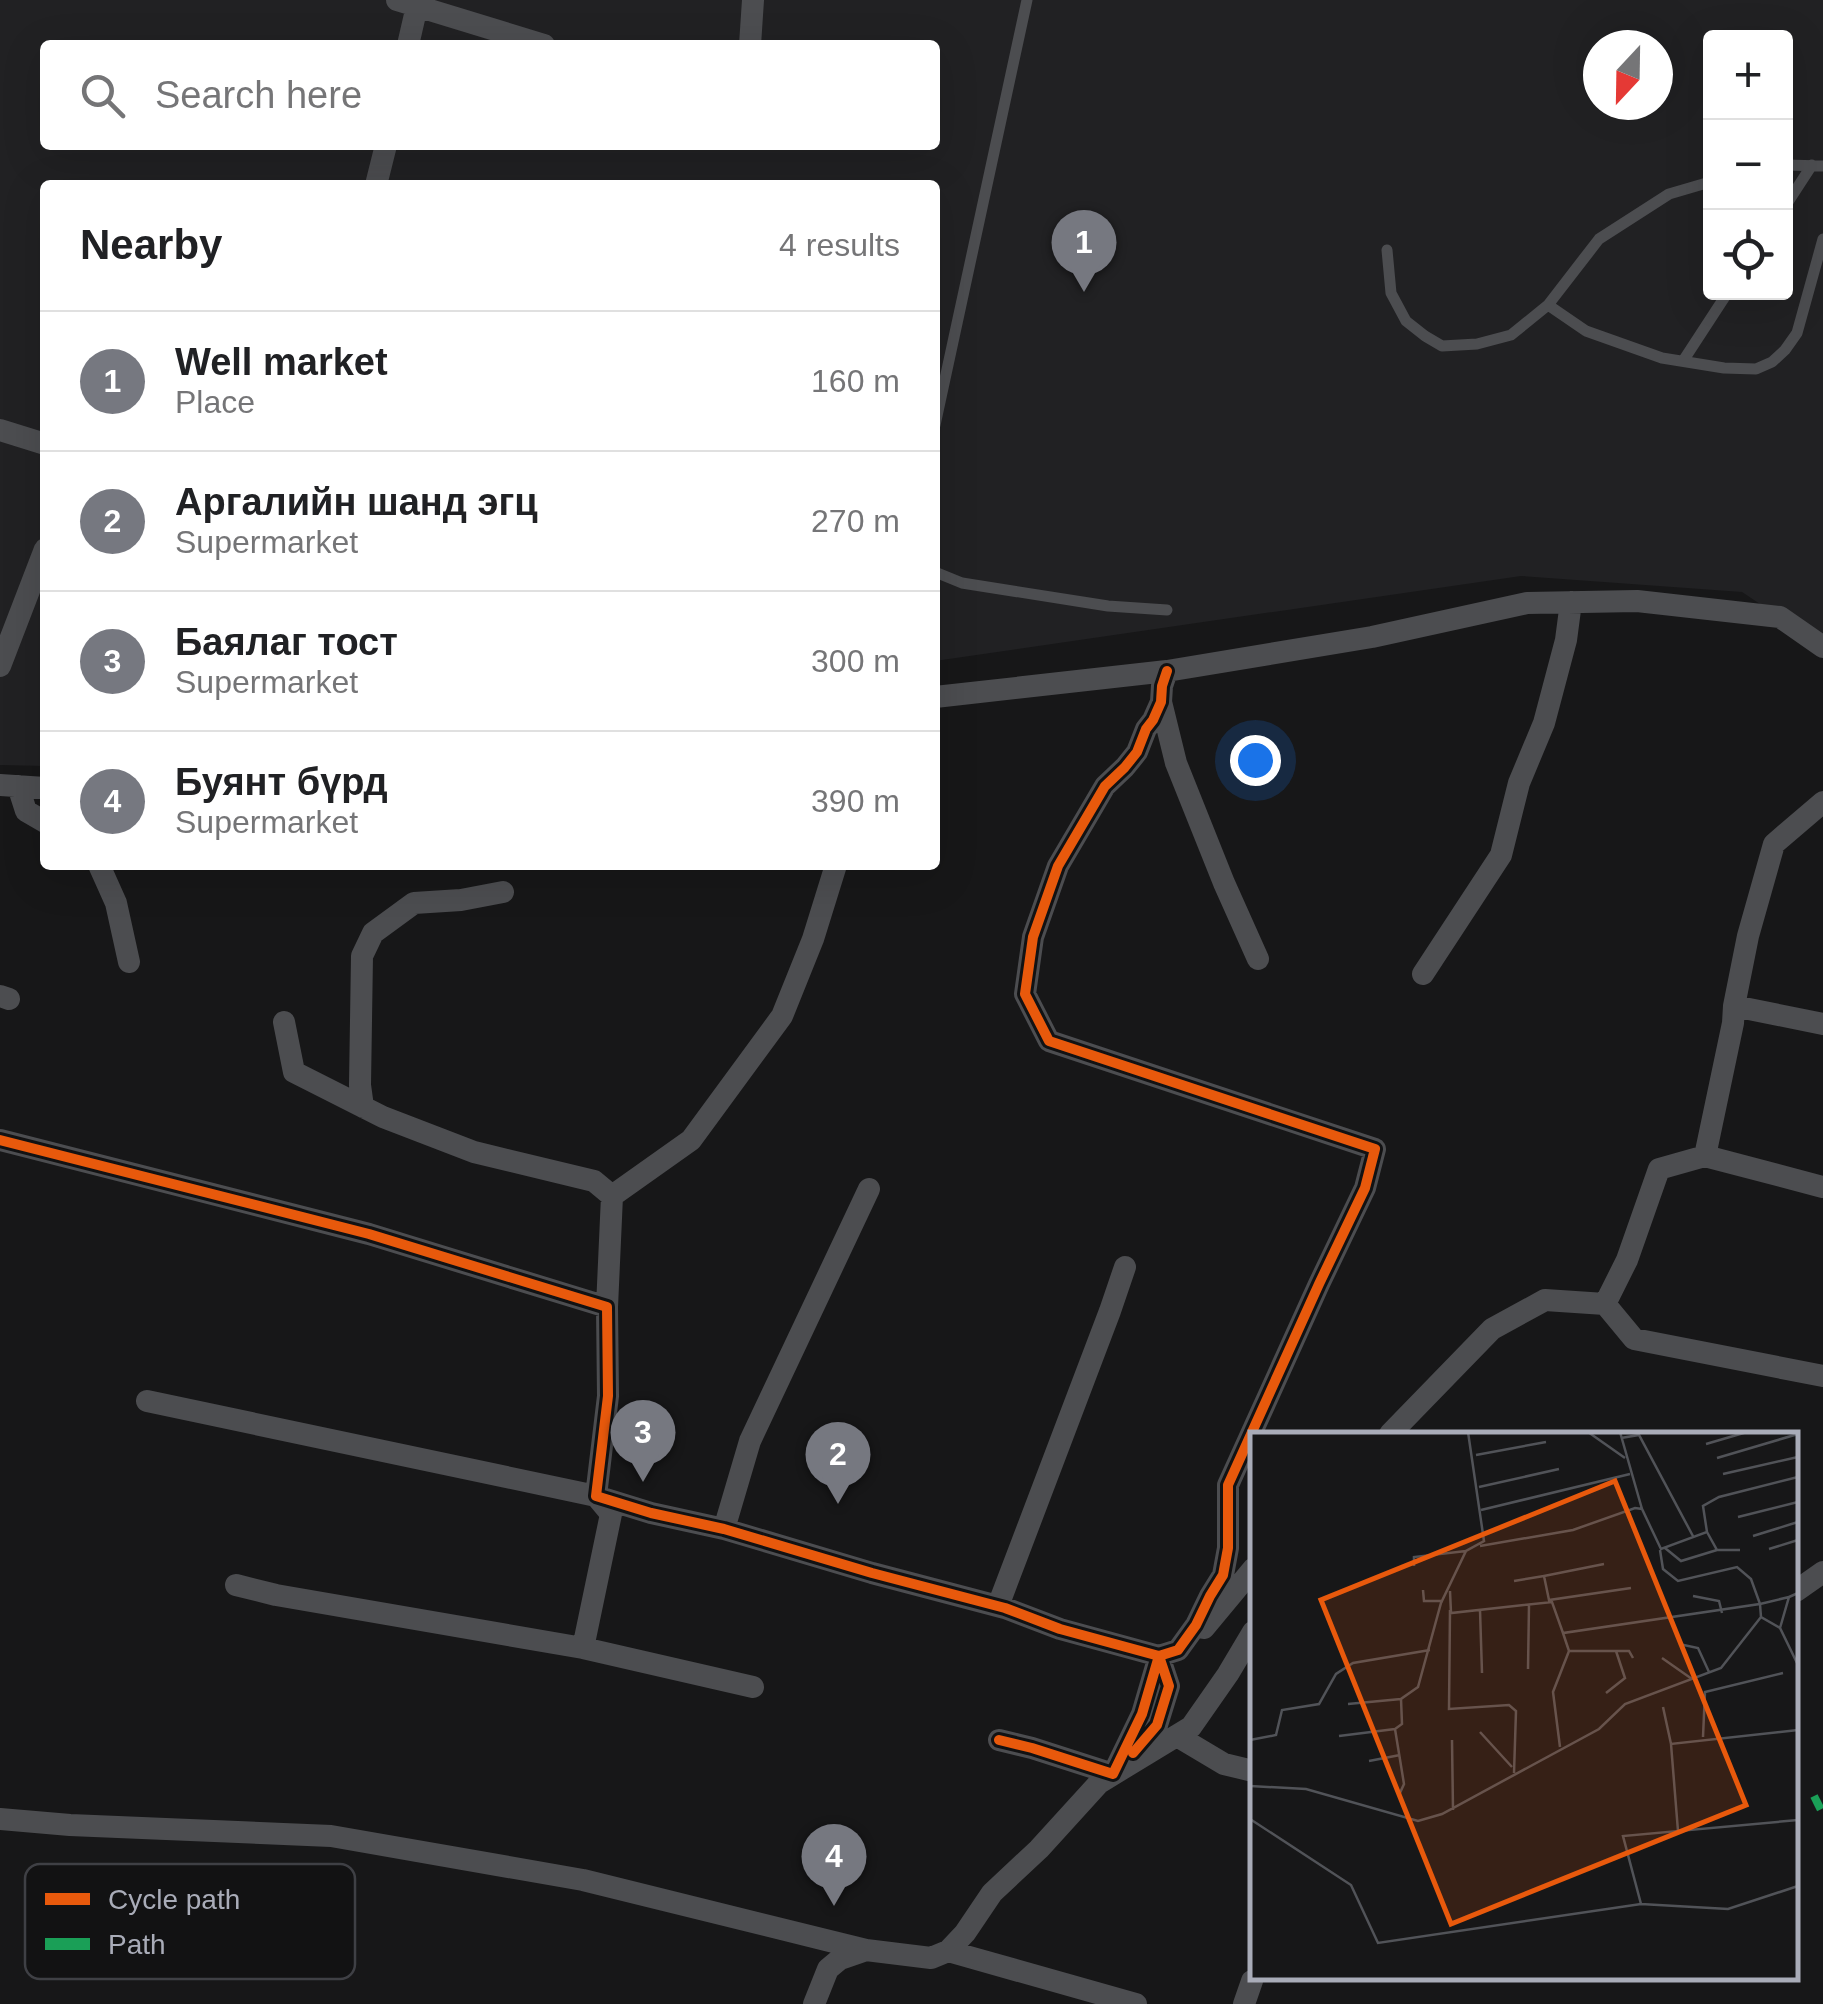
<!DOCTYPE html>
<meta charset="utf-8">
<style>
body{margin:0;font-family:Helvetica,sans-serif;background:#f2f2f2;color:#202124}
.controls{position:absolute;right:30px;top:30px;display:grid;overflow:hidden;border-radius:10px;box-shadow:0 10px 40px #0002}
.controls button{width:90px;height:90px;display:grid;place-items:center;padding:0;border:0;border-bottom:2px solid #e0e0e0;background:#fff;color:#202124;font:50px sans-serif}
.compass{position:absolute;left:1583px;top:30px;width:90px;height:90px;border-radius:50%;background:#fff;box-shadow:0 10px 40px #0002;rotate:202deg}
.you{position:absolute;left:1255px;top:760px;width:35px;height:35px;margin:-25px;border:8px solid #fff;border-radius:50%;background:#1a73e8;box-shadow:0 0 0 15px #1a73e833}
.badge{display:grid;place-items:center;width:65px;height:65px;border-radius:50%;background:#767880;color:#fff;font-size:32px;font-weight:700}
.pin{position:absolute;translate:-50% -82px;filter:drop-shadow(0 2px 5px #0008)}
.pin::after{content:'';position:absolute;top:52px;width:35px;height:30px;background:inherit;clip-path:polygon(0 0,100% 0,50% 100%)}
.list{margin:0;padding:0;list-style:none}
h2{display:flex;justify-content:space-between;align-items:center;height:130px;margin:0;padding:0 40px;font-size:42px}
h2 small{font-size:32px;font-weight:400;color:#757577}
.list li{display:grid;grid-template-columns:65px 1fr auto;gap:30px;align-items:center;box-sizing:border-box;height:140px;padding:0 40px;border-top:2px solid #e0e0e0}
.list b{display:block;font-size:38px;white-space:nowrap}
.list p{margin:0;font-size:32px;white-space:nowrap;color:#757577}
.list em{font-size:32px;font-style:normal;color:#757577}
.icon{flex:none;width:55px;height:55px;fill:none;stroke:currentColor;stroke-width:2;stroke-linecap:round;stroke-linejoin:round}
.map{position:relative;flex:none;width:1823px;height:2004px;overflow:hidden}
.search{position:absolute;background:#fff;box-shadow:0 10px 40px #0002;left:40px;top:40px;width:900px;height:110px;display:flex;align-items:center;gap:25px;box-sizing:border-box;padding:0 35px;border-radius:10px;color:#757577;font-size:38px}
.panel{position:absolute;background:#fff;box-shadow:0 10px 40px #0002;left:40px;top:180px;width:900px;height:690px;border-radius:10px}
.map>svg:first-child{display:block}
.built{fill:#212123;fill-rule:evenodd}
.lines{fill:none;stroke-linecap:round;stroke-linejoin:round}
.service{stroke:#4c4d50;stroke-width:11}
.minor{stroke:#4c4d50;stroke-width:22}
.quiet{stroke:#1a9f57;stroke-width:8;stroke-dasharray:15 8;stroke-linecap:butt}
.cycleway-casing{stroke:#121213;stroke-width:16}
.cycleway{stroke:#e8590c;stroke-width:10}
.inset-road{fill:none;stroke:#515358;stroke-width:2.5}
.view{fill:#e8590c;fill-opacity:0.15;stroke:#e8590c;stroke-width:5}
.inset-edge{fill:none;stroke:#a9acb8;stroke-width:5}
.key{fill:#121213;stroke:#3f4045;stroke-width:2.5}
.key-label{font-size:28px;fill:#a9acb8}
</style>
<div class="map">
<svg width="1823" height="2004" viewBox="0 0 1823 2004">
<rect width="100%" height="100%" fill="#171718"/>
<path class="built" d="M 0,0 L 1823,0 L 1823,646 L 1742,592 L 1521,576 L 935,661 L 935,185 L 45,185 L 45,766 L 0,765 ZM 1710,38 L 1786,38 L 1786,292 L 1710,292 ZM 45,45 L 935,45 L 935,145 L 45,145 ZM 1598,45 L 1658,45 L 1658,105 L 1598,105 Z"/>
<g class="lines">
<path class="service" d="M 1786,165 L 1823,166
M 1786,205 L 1812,165
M 1387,250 L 1391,293 L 1406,321 L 1425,336 L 1442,346 L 1477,344 L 1511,335 L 1548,305 L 1599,239 L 1669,194 L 1710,182
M 1548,305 L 1586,331 L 1662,358 L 1724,368 L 1756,369 L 1772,362 L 1785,350 L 1797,333 L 1823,239
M 1683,361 L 1728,292
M 935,425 L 1027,0
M 935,572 L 962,583 L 1108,606 L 1167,610"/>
<path class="minor" d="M 397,0 L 544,45
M 408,45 L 417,6
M 750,45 L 753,0
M 376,185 L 386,145
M 0,430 L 45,444
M 0,666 L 45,549
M 935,697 L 1167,671 L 1372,637 L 1527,603 L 1637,601 L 1780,617 L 1823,647
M 1161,702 L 1176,763 L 1224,883 L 1258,959
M 0,785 L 45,788
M 18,786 L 26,811 L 45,822
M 99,865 L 116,903 L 129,962
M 1423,974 L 1501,855 L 1519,783 L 1544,723 L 1566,640 L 1571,602
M 0,996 L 9,999
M 1734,1006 L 1823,1024
M 284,1022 L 294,1072 L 383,1117 L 474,1152 L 594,1181 L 612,1196 L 607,1307
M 363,1107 L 360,1085 L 362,956 L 373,933 L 414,903 L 461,900 L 503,892
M 0,1140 L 369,1234 L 607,1307 L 608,1396 L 596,1496 L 651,1513 L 724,1529 L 872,1573 L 1005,1608 L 1060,1629 L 1159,1656 L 1169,1686 L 1157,1725 L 1132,1754
M 1705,1156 L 1823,1187
M 612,1196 L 691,1140 L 782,1016 L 813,939 L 836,865
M 1605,1304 L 1634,1339 L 1823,1376
M 147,1401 L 596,1496 L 611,1514 L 583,1648 L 276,1595 L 236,1585
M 1390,1434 L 1492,1329 L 1545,1300 L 1605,1304 L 1627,1260 L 1659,1169 L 1705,1156 L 1733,1023 L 1734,1006 L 1748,936 L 1774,844 L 1823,802
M 724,1529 L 750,1441 L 869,1189
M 1796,1591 L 1823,1572
M 998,1606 L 1110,1311 L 1125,1267
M 1204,1628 L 1253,1569
M 583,1648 L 753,1687
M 1177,1736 L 1224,1764 L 1253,1771
M 999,1740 L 1032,1748 L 1113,1774 L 1142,1714 L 1159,1656 L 1178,1650 L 1196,1625 L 1210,1596 L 1223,1575 L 1228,1548 L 1228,1485 L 1319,1284 L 1365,1188 L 1375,1149 L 1049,1041 L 1025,994 L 1033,937 L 1058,866 L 1105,786 L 1125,767 L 1137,752 L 1146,729 L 1153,720 L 1161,702 L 1162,686 L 1167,671
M 0,1819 L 70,1825 L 331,1836 L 583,1880 L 866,1950
M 948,1951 L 1136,2004
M 814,2004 L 828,1969 L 840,1959 L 866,1950 L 931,1958 L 948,1951 L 965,1933 L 992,1893 L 1039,1849 L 1099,1783 L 1191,1727 L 1228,1674 L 1253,1632
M 1244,2004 L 1252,1981"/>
<path class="quiet" d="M 1814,1796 L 1823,1814"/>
<g class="cycleway-casing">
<path id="cycleway" d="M 0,1140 L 369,1234 L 607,1307 L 608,1396 L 596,1496 L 651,1513 L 724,1529 L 872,1573 L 1005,1608 L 1060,1629 L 1159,1656 L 1169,1686 L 1157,1725 L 1133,1753
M 999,1740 L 1032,1748 L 1113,1774 L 1142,1714 L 1159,1656 L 1178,1650 L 1196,1625 L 1210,1596 L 1223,1575 L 1228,1548 L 1228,1485 L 1319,1284 L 1365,1188 L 1375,1149 L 1049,1041 L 1025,994 L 1033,937 L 1058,866 L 1105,786 L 1125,767 L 1137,752 L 1146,729 L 1153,720 L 1161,702 L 1162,686 L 1167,671"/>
</g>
<use href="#cycleway" class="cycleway"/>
</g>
<g transform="translate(1250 1432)">
<rect width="548" height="548" fill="#171718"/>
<path class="inset-road" d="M 338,0 L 375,26M 370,0 L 392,77M 371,6 L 389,3 L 444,106M 456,12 L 497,0M 226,23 L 296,10M 467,26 L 548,2M 473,42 L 548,25M 229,55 L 309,37M 231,78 L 380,42M 488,85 L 548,70M 457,100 L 467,118 L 490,118M 503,104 L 548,90M 230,114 L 323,98 L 385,76 L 392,77 L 411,117 L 457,100 L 453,74 L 469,65 L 548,45M 415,116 L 431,129 L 467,118M 519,117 L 548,108M 410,118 L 413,137 L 428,149 L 487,135 L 501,147 L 510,172 L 539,165M 354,132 L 294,144 L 299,168 L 381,156M 164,134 L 164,125 L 216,119M 264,149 L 294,144M 173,158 L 174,169 L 193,169M 200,159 L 201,181 L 302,170 L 313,201 L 510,172 L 511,185 L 530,196 L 548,233M 443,164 L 469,169 L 472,181M 200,178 L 199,277 L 259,273 L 266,279 L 264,341M 230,178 L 232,241M 530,196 L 539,165 L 548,161M 313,201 L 319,219 L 379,219 L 383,226M 429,212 L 448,216 L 459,240M 412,226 L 442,247M 278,237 L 279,173M 356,261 L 375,246 L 366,219M 98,272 L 151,267M 413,275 L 421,312 L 548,298M 230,300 L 262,335M 89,304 L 145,297M 453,305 L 455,260 L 533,241M 0,308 L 26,303 L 32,278 L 69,272 L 86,242 L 103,231 L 180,218M 202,308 L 203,378M 421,312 L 428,399M 310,315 L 303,260 L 319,219M 119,329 L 150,323M 0,354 L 56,357 L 168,389 L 192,382 L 349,297 L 375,272 L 471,236 L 511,185M 149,363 L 154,352 L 145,297 L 152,292 L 151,267 L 168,255 L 191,171 L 216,119 L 234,109 L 218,0M 0,387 L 101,453 L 128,511 L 391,472 L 478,477 L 548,454M 391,472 L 373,404 L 548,388"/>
<path class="view" d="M 365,49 L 496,373 L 201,492 L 71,168 Z"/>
<rect width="548" height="548" class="inset-edge"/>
</g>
<rect x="25" y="1864" width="330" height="115" rx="15" class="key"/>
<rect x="45" y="1893" width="45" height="12" fill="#e8590c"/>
<rect x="45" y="1938" width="45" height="12" fill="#1a9f57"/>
<g class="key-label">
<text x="108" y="1909">Cycle path</text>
<text x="108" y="1954">Path</text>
</g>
</svg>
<div class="controls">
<button>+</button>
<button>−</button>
<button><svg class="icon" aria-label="locate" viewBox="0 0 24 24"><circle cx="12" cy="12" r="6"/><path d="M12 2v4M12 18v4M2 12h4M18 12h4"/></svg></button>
</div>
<svg class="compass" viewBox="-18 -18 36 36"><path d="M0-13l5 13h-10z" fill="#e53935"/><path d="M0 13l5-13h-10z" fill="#757577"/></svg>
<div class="you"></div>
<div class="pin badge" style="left:1084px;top:292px">1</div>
<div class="pin badge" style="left:838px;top:1504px">2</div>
<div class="pin badge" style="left:643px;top:1482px">3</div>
<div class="pin badge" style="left:834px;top:1906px">4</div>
<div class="search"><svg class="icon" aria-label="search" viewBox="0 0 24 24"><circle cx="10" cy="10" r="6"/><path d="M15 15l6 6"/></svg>Search here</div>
<section class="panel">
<h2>Nearby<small>4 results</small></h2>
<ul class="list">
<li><span class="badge">1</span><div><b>Well market</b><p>Place</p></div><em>160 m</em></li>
<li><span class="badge">2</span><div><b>Аргалийн шанд эгц</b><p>Supermarket</p></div><em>270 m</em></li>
<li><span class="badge">3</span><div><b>Баялаг тост</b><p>Supermarket</p></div><em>300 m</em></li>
<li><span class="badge">4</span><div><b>Буянт бүрд</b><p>Supermarket</p></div><em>390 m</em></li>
</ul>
</section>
</div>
